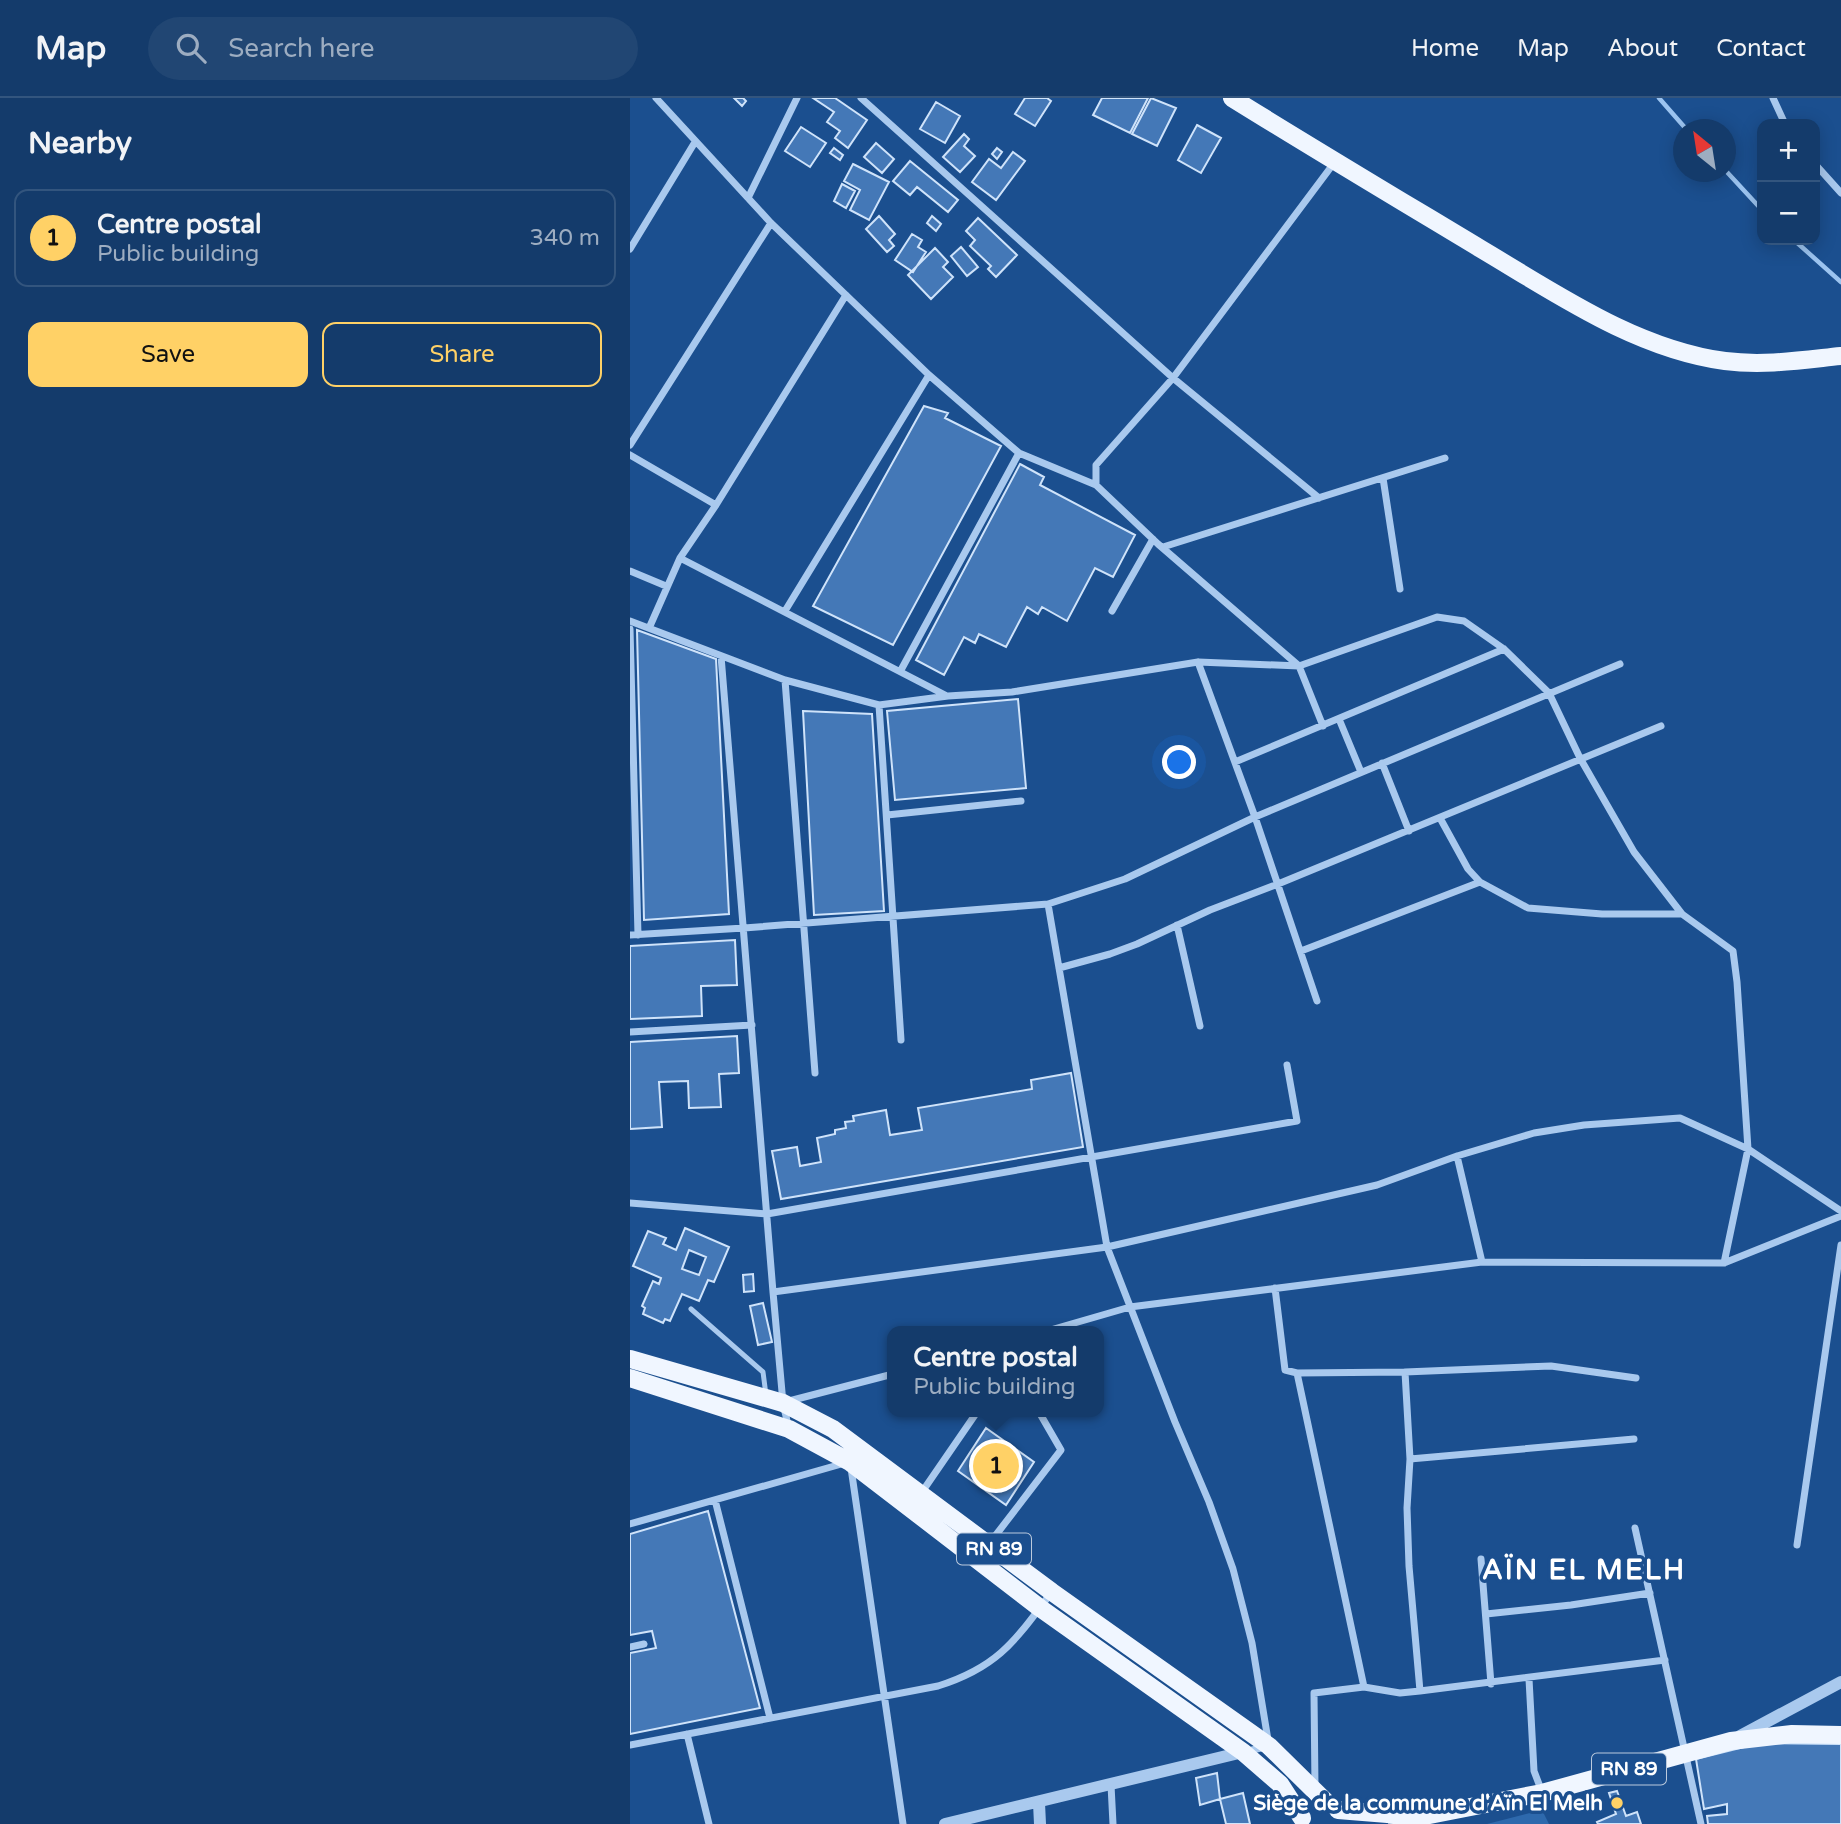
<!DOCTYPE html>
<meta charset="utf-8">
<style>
body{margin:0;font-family:"Varela Round",sans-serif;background:#214673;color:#f1f3f6}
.controls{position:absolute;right:21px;top:21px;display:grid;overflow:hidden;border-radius:14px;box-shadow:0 4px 18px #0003}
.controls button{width:63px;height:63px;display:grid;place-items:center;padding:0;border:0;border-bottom:2px solid #33557e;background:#143b6b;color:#f1f3f6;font:35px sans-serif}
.compass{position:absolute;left:1043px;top:21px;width:63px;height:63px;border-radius:50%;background:#143b6b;box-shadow:0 4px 18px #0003;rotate:330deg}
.you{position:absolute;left:550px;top:665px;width:24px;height:24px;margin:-18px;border:5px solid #fff;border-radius:50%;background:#1a73e8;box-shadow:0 0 0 10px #1a73e833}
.badge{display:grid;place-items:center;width:46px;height:46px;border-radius:50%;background:#ffd166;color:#111;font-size:23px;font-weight:700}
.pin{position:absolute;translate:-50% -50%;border:4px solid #fff;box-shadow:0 2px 7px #0006}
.popup{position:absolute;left:257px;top:1228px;width:217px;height:91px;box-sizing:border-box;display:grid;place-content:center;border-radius:14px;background:#143b6b;filter:drop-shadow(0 2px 5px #0005);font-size:23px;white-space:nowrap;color:#9dadc1}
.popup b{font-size:26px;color:#f1f3f6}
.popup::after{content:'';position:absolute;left:50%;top:100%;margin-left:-14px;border:14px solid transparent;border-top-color:#143b6b}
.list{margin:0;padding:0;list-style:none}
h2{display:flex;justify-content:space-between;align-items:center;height:91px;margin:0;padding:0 28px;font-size:30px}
h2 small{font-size:23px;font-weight:400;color:#9dadc1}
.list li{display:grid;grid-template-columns:46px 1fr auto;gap:21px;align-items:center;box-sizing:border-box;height:98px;margin:0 14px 14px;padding:0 14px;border:2px solid #33557e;border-radius:14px}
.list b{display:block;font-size:26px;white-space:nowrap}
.list p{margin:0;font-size:23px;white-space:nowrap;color:#9dadc1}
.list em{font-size:23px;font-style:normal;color:#9dadc1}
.actions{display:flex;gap:14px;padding:21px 28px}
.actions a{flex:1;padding:16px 0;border:2px solid #ffd166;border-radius:14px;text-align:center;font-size:24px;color:#ffd166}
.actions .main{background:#ffd166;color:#111}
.icon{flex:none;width:38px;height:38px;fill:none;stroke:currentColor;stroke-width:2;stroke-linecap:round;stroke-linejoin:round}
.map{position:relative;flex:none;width:1211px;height:1726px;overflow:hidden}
header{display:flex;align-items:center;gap:42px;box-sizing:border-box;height:98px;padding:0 35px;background:#143b6b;border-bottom:2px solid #33557e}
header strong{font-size:33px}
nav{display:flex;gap:38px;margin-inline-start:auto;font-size:24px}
.search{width:490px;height:63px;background:#214673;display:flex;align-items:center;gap:18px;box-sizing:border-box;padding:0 24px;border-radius:38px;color:#9dadc1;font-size:26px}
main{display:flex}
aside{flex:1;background:#143b6b}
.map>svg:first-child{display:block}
.green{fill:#2e69ad}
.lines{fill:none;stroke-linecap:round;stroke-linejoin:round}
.stream{stroke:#9cc4f0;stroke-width:4.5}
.building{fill:#4478b7;stroke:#cfe3fa;stroke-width:2;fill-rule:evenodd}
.service{stroke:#a9c9ee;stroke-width:5}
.minor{stroke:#a9c9ee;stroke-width:7}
.tertiary{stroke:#a9c9ee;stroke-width:12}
.primary{stroke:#f0f6ff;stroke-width:18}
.poi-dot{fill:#ffd166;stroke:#1b4f8f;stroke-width:2.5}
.labels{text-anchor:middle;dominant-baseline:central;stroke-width:7;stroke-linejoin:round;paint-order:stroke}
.shield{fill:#1b4f8f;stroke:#bbcadd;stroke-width:2}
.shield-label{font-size:19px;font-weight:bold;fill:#fff}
.poi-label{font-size:21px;font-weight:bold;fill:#fff;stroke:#1b4f8f;text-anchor:end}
.district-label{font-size:28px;font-weight:bold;letter-spacing:2px;fill:#fff;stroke:#1b4f8f}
</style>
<header>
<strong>Map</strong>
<div class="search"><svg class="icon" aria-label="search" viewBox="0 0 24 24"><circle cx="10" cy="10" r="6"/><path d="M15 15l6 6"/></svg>Search here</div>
<nav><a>Home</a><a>Map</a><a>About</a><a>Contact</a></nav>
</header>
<main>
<aside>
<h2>Nearby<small></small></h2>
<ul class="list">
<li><span class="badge">1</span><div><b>Centre postal</b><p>Public building</p></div><em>340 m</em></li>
</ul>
<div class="actions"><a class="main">Save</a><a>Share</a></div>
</aside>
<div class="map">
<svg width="1211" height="1726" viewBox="0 0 1211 1726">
<rect width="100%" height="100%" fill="#1b4f8f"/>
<path class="green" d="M 912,1712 L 919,1726 L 857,1726 Z"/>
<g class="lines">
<path class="stream" d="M 1029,0 L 1057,32
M 1096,73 L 1132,112
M 1164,142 L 1211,184"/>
</g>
<path class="building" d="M 104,0 L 113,0 L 116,3 L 112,8 Z
M 183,0 L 205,0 L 237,22 L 218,50 L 205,40 L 210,33 L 197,24 L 204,14 Z
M 395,0 L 417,0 L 421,3 L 405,28 L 385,16 Z
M 472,0 L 518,0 L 500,35 L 463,17 Z
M 521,0 L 546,10 L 527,48 L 502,36 Z
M 306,4 L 330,18 L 315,45 L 290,31 Z
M 567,27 L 591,40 L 571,75 L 548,62 Z
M 171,29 L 196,45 L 180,69 L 155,53 Z
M 334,36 L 339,41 L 334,48 L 345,58 L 330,74 L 313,59 Z
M 246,45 L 264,61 L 252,75 L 234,59 Z
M 204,50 L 213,57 L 210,62 L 200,55 Z
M 367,50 L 372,54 L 367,61 L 362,56 Z
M 383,54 L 395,63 L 366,102 L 342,84 L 359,61 L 371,70 Z
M 280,63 L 328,102 L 318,114 L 287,89 L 280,97 L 263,83 Z
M 223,66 L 259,84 L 239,122 L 220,112 L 230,92 L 214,83 Z
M 212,86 L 225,93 L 216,110 L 204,103 Z
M 249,118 L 265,136 L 259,142 L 264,148 L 257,154 L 236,131 Z
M 302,118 L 311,126 L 306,133 L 297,125 Z
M 348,120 L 387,157 L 366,179 L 358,171 L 361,168 L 340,148 L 345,142 L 336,133 Z
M 282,136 L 292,142 L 288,149 L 296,154 L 283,174 L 265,162 Z
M 331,149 L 348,169 L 337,178 L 321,158 Z
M 305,150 L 318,164 L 313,169 L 323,179 L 301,201 L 278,177 Z
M 294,308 L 318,315 L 315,320 L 371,348 L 263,547 L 183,508 Z
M 390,366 L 414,379 L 410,387 L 505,437 L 483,479 L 465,470 L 437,523 L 412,509 L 408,516 L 397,509 L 376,549 L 349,536 L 345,545 L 334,539 L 314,577 L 286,562 Z
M 7,532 L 86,561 L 99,816 L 14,822 Z
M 388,601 L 396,690 L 265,702 L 257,613 Z
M 173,613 L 242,616 L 254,813 L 184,817 Z
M 105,842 L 107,887 L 71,888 L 72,918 L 0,921 L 0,848 Z
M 107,938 L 109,975 L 89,976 L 91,1009 L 59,1010 L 58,983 L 29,984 L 32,1029 L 0,1031 L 0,944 Z
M 441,975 L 453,1049 L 151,1101 L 142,1053 L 167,1049 L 170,1068 L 191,1064 L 187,1040 L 205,1036 L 205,1032 L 216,1030 L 215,1024 L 224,1023 L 223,1018 L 256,1012 L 260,1037 L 292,1032 L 288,1010 L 402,991 L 401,982 Z
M 55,1130 L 99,1149 L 84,1184 L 78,1182 L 69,1203 L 52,1196 L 40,1223 L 35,1221 L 33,1225 L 13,1216 L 15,1210 L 12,1208 L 23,1183 L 29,1186 L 31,1180 L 3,1168 L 18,1133 L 36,1140 L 33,1146 L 46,1152 ZM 59,1152 L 76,1159 L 69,1177 L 52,1171 Z
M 123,1176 L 124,1193 L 114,1194 L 113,1177 Z
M 133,1205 L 142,1244 L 128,1247 L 120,1208 Z
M 356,1330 L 404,1364 L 376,1407 L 328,1373 Z
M 78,1413 L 130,1610 L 0,1636 L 0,1555 L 26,1550 L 22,1533 L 0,1537 L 0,1436 Z
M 1130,1645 L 1211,1646 L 1211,1726 L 1078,1726 L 1077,1718 L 1097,1716 L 1097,1706 L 1074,1711 L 1066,1661 Z
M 587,1675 L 590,1701 L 570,1707 L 566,1680 Z
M 987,1693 L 996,1718 L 1007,1714 L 1011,1726 L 968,1726 L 967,1724 L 986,1716 L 979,1695 Z
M 613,1695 L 620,1726 L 596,1726 L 590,1701 Z"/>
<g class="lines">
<path class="service" d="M 61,1211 L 133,1274 L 136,1297"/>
<path class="minor" d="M 26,0 L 141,125 L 299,277 L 389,355 L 271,572
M 231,0 L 543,280 L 689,400
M 1143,0 L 1155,26
M 1185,66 L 1211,95
M 118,100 L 167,0
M 0,151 L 65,44
M 0,347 L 141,125
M 389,355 L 466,387
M 0,357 L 86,407
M 753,380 L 770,491
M 533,449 L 815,360
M 50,460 L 317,598
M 0,473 L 36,488
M 155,513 L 299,277
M 482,513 L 523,441
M 0,523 L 155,582 L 249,607 L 318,598 L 382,594 L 568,564 L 669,568 L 807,519 L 834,523 L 874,551 L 919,595 L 950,660 L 1004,754 L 1052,816 L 1103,853 L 1107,884 L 1118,1051 L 1094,1165
M 20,528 L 50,460 L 86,407 L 216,197
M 0,531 L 8,837
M 91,558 L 143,1194 L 153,1305 L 158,1327
M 568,564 L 625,719 L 687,903
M 155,582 L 185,975
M 249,607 L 271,942
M 709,621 L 731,674
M 693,628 L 669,568 L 528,446 L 466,387 L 466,367 L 543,280 L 704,65
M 605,664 L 874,551
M 752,665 L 779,733
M 257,717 L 391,703
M 810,720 L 838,771 L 850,784 L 898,810 L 972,816 L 1052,816
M 418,806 L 477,1149 L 545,1324 L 579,1404 L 603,1471 L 622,1545 L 639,1648 L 618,1653
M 547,827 L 570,928
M 0,837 L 114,830 L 418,806 L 495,781 L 625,719 L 990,566
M 671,853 L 850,784
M 429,870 L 480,856 L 507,846 L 580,812 L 648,786 L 1031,628
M 0,934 L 122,927
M 827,1058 L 852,1164
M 0,1105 L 137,1116 L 667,1023 L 657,967
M 645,1190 L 655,1272 L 667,1275
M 143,1194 L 477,1149 L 747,1087 L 827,1058 L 904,1035 L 954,1027 L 1050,1020 L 1118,1051 L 1211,1113
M 417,1233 L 500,1209 L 852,1164 L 1094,1165 L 1211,1118
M 775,1274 L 780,1361 L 777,1410 L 779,1468 L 790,1593
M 159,1303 L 263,1276
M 780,1361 L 1004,1341
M 221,1370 L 273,1726
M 292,1394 L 347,1314
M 85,1402 L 140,1620
M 0,1426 L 215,1365
M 1005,1430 L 1071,1726
M 359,1446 L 431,1352 L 409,1314
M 1167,1447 L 1211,1147
M 851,1461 L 861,1586
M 856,1516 L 941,1507 L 1020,1495
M 0,1549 L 14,1546
M 899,1581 L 904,1673 L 912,1694
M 734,1589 L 667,1275 L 775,1274 L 921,1268 L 1006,1280
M 57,1636 L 79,1726
M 0,1647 L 308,1588 C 368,1569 385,1543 421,1495
M 481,1687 L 483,1726
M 685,1689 L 684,1595 L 734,1589 L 770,1595 L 790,1593 L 1035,1562"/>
<path class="tertiary" d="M 1110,1638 L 1211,1584
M 409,1705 L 410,1726
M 315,1726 L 613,1654"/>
<path class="primary" d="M 602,0 C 684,51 768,101 851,151 C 927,196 1006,251 1095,263 C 1134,268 1172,262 1211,258
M 0,1261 L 153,1305 L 203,1331 L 422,1494 L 639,1648 L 695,1703
M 0,1280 L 159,1331 L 220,1364 L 410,1510 L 613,1654 L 650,1686 L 672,1720
M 708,1712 L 782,1718
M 767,1726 L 789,1719 L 912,1695 L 1101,1643 L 1162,1636 L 1211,1637"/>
</g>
<circle class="poi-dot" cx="987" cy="1705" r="7"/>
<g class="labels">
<g class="shield">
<rect x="327" y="1435.5" width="74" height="31" rx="5"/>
<rect x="962" y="1655.5" width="74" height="31" rx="5"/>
</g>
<g class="shield-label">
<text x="364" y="1451">RN 89</text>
<text x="999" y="1671">RN 89</text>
</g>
<g class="poi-label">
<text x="973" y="1705">Siège de la commune d'Aïn El Melh</text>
</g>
<g class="district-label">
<text x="954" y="1472">AÏN EL MELH</text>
</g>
</g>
</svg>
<div class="controls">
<button>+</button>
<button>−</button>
</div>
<svg class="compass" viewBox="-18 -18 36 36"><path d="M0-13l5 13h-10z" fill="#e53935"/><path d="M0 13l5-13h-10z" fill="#9dadc1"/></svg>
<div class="you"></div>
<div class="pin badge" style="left:366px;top:1368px">1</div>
<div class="popup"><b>Centre postal</b>Public building</div>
</div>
</main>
